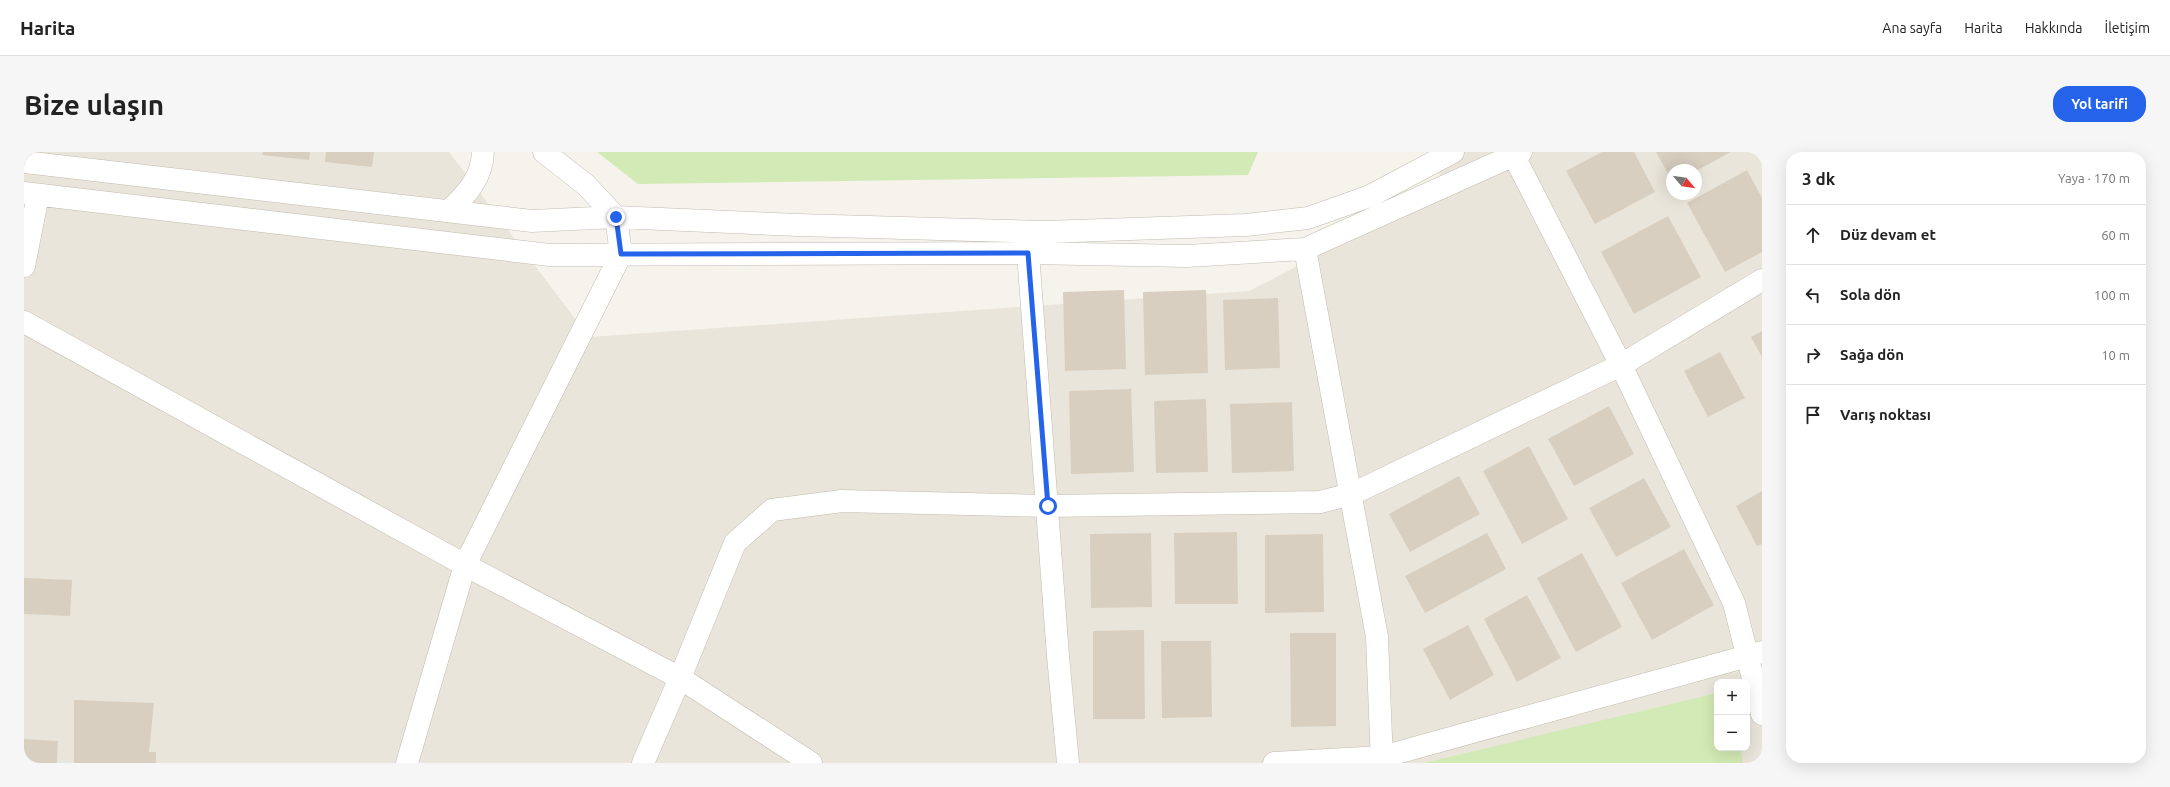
<!DOCTYPE html>
<html lang="tr">
<meta charset="utf-8">
<style>
body{margin:0;font-family:Ubuntu,sans-serif;background:#f6f6f6;color:#222}
.controls{position:absolute;right:12px;bottom:12px;display:grid;overflow:hidden;border-radius:8px;box-shadow:0 4px 16px #0002}
.controls button{width:36px;height:36px;display:grid;place-items:center;padding:0;border:0;border-bottom:1px solid #e0e0e0;background:#fff;color:#222;font:20px sans-serif}
.compass{position:absolute;left:1642px;top:12px;width:36px;height:36px;border-radius:50%;background:#fff;box-shadow:0 4px 16px #0002;rotate:119deg}
.stop{position:absolute;width:12px;height:12px;margin:-9px;border:3px solid #2563eb;border-radius:50%;background:#fff}
.stop.end{background:#2563eb;border-color:#fff;box-shadow:0 1px 4px #0008}
.list{margin:0;padding:0;list-style:none}
h2{display:flex;justify-content:space-between;align-items:center;height:52px;margin:0;padding:0 16px;font-size:17px}
h2 small{font-size:13px;font-weight:400;color:#767676}
.list li{display:grid;grid-template-columns:26px 1fr auto;gap:12px;align-items:center;box-sizing:border-box;height:60px;padding:0 16px;border-top:1px solid #e0e0e0}
.list b{display:block;font-size:15px;white-space:nowrap}
.list em{font-size:13px;font-style:normal;color:#767676}
.icon{flex:none;width:22px;height:22px;fill:none;stroke:currentColor;stroke-width:2;stroke-linecap:round;stroke-linejoin:round}
.map{position:relative;flex:none;width:1738px;height:611px;overflow:hidden;border-radius:16px}
header{display:flex;align-items:center;gap:24px;box-sizing:border-box;height:56px;padding:0 20px;background:#fff;border-bottom:1px solid #e0e0e0}
header strong{font-size:19px}
nav{display:flex;gap:22px;margin-inline-start:auto;font-size:14px}
.intro{display:flex;align-items:center;justify-content:space-between;box-sizing:border-box;height:96px;padding:0 24px}
h1{margin:0;font-size:28px}
.button{padding:10px 18px;border-radius:16px;background:#2563eb;color:#fff;font-size:14px;font-weight:700}
main{display:flex;gap:24px;padding:0 24px}
aside{flex:1;background:#fff;border-radius:16px;box-shadow:0 4px 16px #0002}
.map>svg:first-child{display:block}
.residential{fill:#eae5da;fill-rule:evenodd}
.green{fill:#d2eab5}
.building{fill:#d8cfc1}
.lines{fill:none;stroke-linecap:round;stroke-linejoin:round}
.minor-casing{stroke:#c2bbae;stroke-width:23}
.minor{stroke:#fff;stroke-width:22}
.route{stroke:#2563eb;stroke-width:5}
</style>
<header>
<strong>Harita</strong>
<nav><a>Ana sayfa</a><a>Harita</a><a>Hakkında</a><a>İletişim</a></nav>
</header>
<div class="intro"><h1>Bize ulaşın</h1><a class="button">Yol tarifi</a></div>
<main>
<div class="map">
<svg width="1738" height="611" viewBox="0 0 1738 611">
<rect width="100%" height="100%" fill="#f6f3ec"/>
<path class="residential" d="M 0,0 L 425,0 L 565,185 L 1225,139 L 1419,39 L 1411,0 L 1738,0 L 1738,611 L 0,611 ZM 1648,18 L 1672,18 L 1672,42 L 1648,42 ZM 1693,530 L 1723,530 L 1723,596 L 1693,596 Z"/>
<path class="green" d="M 573,0 L 1234,0 L 1224,23 L 614,32 Z
M 1693,541 L 1693,596 L 1716,596 L 1719,611 L 1400,611 Z"/>
<path class="building" d="M 239,0 L 286,0 L 285,8 L 238,3 Z
M 302,0 L 350,0 L 348,15 L 301,10 Z
M 1578,0 L 1610,0 L 1631,40 L 1571,72 L 1542,19 Z
M 1632,0 L 1707,0 L 1672,19 L 1648,18 L 1648,29 Z
M 1723,18 L 1738,46 L 1738,100 L 1701,120 L 1663,51 Z
M 1644,64 L 1677,125 L 1610,162 L 1577,100 Z
M 1100,138 L 1102,217 L 1041,219 L 1039,140 Z
M 1182,138 L 1184,221 L 1121,223 L 1119,140 Z
M 1254,146 L 1256,216 L 1201,218 L 1199,148 Z
M 1738,179 L 1738,205 L 1727,185 Z
M 1696,200 L 1721,246 L 1684,265 L 1660,219 Z
M 1107,237 L 1110,320 L 1047,322 L 1045,239 Z
M 1182,247 L 1184,320 L 1132,321 L 1130,249 Z
M 1268,250 L 1270,319 L 1208,321 L 1206,252 Z
M 1585,254 L 1610,302 L 1550,334 L 1524,287 Z
M 1505,294 L 1544,367 L 1498,392 L 1459,319 Z
M 1435,324 L 1456,362 L 1386,400 L 1365,362 Z
M 1620,326 L 1647,375 L 1592,405 L 1565,356 Z
M 1738,339 L 1738,392 L 1733,394 L 1712,354 Z
M 1213,380 L 1214,452 L 1151,452 L 1150,381 Z
M 1127,381 L 1128,455 L 1067,456 L 1066,382 Z
M 1463,381 L 1482,417 L 1401,461 L 1381,424 Z
M 1299,382 L 1300,460 L 1241,461 L 1241,383 Z
M 1660,397 L 1690,453 L 1628,488 L 1597,431 Z
M 1558,401 L 1598,475 L 1552,500 L 1513,426 Z
M 0,426 L 48,428 L 46,464 L 0,462 Z
M 1503,443 L 1537,506 L 1493,530 L 1460,467 Z
M 1444,473 L 1470,523 L 1426,548 L 1399,497 Z
M 1120,478 L 1121,567 L 1069,567 L 1069,479 Z
M 1266,481 L 1312,481 L 1312,574 L 1267,575 Z
M 1137,489 L 1187,489 L 1188,565 L 1138,566 Z
M 50,548 L 130,551 L 125,600 L 132,600 L 132,611 L 50,611 Z
M 0,587 L 34,589 L 33,611 L 0,611 Z"/>
<g class="lines">
<g class="minor-casing">
<path id="minor" d="M 1490,4 L 1597,213 L 1710,451 L 1738,562
M 0,10 L 508,69 L 592,65 L 774,73 L 1021,80 L 1222,73 L 1284,66 L 1346,44 L 1429,0
M 0,41 L 526,103 L 1004,101 L 1163,104 L 1281,97 L 1497,0
M 425,59 C 443,42 458,26 459,0
M 1281,97 L 1353,485 L 1358,611
M 1004,101 L 1034,504 L 1044,611
M 0,114 L 14,43
M 0,170 L 441,413 L 656,526 L 787,611
M 383,611 L 441,413 L 597,102 L 592,65 L 562,33 L 520,0
M 619,611 L 656,526 L 711,391 L 748,358 L 818,349 L 1024,354 L 1296,350 L 1328,342 L 1597,213 L 1738,128
M 1250,611 L 1358,605 L 1738,500"/>
</g>
<use href="#minor" class="minor"/>
</g>
<g class="lines">
<path class="route" d="M 592,65 L 597,102 L 1004,101 L 1024,354"/>
</g>
</svg>
<div class="controls">
<button>+</button>
<button>−</button>
</div>
<svg class="compass" viewBox="-18 -18 36 36"><path d="M0-13l5 13h-10z" fill="#e53935"/><path d="M0 13l5-13h-10z" fill="#767676"/></svg>
<div class="stop" style="left:1024px;top:354px"></div>
<div class="stop end" style="left:592px;top:65px"></div>
</div>
<aside>
<h2>3 dk<small>Yaya · 170 m</small></h2>
<ul class="list">
<li><svg class="icon" aria-label="ahead" viewBox="0 0 24 24"><path d="M12 20V5M6 11l6-6 6 6"/></svg><div><b>Düz devam et</b></div><em>60 m</em></li>
<li><svg class="icon" aria-label="left" viewBox="0 0 24 24"><path d="M17 20v-9H6M10 6l-5 5 5 5"/></svg><div><b>Sola dön</b></div><em>100 m</em></li>
<li><svg class="icon" aria-label="right" viewBox="0 0 24 24"><path d="M7 20v-9h11M14 6l5 5-5 5"/></svg><div><b>Sağa dön</b></div><em>10 m</em></li>
<li><svg class="icon" aria-label="arrive" viewBox="0 0 24 24"><path d="M6 21V4h12l-3 4 3 4H6"/></svg><div><b>Varış noktası</b></div></li>
</ul>
</aside>
</main>
